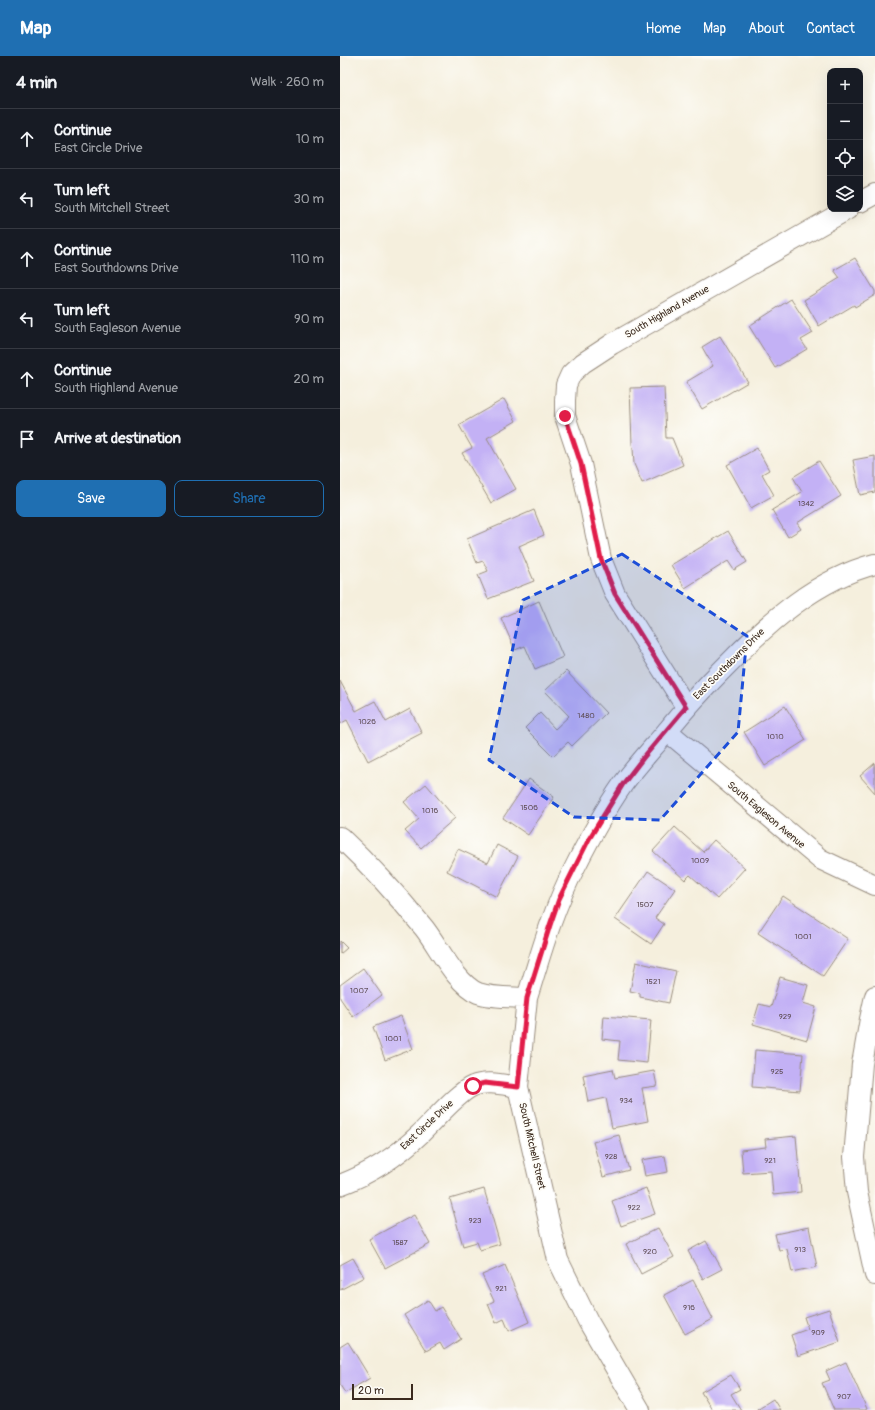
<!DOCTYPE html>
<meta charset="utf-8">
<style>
body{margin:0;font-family:Pangolin,sans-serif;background:#20242c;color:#f1f3f6}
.controls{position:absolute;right:12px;top:12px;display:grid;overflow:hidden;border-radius:8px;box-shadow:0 4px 16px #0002}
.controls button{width:36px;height:36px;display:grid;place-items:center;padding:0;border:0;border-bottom:1px solid #363941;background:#171b24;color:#f1f3f6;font:20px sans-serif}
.scale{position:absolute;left:12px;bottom:10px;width:61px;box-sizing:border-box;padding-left:4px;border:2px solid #3b2a1e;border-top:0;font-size:11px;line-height:14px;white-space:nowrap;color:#3b2a1e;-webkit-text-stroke:3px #fdfcf7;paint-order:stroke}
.stop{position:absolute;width:12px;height:12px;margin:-9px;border:3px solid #e11d48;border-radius:50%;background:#fff}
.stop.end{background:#e11d48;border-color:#fff;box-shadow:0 1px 4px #0008}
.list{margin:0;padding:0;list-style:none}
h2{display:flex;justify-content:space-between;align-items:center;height:52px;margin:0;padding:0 16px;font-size:17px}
h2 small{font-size:13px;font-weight:400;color:#9ea1a6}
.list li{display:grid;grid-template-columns:26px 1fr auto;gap:12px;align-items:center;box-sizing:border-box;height:60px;padding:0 16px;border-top:1px solid #363941}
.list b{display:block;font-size:15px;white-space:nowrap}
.list p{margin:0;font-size:13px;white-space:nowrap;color:#9ea1a6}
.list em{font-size:13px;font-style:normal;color:#9ea1a6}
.actions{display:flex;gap:8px;padding:12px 16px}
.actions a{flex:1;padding:9px 0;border:1px solid #1f6fb2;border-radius:8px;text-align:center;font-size:14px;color:#1f6fb2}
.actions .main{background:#1f6fb2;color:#fff}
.icon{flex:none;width:22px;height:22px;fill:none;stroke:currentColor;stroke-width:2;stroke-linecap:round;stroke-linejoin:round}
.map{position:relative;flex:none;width:535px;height:1354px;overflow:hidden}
header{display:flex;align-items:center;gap:24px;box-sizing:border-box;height:56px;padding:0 20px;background:#1f6fb2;color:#fff}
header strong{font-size:19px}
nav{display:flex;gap:22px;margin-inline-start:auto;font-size:14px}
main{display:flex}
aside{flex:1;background:#171b24}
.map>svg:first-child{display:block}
.building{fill:#c3b1f5}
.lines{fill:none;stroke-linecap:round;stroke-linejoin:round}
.minor-casing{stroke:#988c7e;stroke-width:22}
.minor{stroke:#fff;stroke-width:20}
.route{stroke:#e11d48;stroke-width:5}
.marked{fill:#1d4ed8;fill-opacity:0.2;stroke:#1d4ed8;stroke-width:3;stroke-dasharray:8 5;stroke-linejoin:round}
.labels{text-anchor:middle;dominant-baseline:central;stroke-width:3.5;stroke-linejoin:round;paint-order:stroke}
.number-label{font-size:8px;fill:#5d4c54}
.street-label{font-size:10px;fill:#3b2a1e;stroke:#fdfcf7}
</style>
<header>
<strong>Map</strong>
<nav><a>Home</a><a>Map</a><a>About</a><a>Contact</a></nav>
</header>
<main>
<aside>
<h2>4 min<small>Walk · 260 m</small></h2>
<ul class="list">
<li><svg class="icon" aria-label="ahead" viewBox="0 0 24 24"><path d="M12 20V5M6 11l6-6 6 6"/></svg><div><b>Continue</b><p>East Circle Drive</p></div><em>10 m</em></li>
<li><svg class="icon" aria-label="left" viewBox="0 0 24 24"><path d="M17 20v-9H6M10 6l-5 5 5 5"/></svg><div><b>Turn left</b><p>South Mitchell Street</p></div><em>30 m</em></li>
<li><svg class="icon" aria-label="ahead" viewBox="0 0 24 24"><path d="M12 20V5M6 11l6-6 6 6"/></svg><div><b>Continue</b><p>East Southdowns Drive</p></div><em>110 m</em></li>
<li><svg class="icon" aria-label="left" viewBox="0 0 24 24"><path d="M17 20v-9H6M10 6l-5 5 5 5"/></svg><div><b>Turn left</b><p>South Eagleson Avenue</p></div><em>90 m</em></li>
<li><svg class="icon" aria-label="ahead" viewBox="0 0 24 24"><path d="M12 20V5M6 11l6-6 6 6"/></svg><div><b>Continue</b><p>South Highland Avenue</p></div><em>20 m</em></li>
<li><svg class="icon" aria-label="arrive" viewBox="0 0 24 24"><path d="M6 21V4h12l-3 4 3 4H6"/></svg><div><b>Arrive at destination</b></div></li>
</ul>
<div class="actions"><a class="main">Save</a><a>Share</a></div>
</aside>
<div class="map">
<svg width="535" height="1354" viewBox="0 0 535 1354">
<rect width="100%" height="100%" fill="#fdfcf7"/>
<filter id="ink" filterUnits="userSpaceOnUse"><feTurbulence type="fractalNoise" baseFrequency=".025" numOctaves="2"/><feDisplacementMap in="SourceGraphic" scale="8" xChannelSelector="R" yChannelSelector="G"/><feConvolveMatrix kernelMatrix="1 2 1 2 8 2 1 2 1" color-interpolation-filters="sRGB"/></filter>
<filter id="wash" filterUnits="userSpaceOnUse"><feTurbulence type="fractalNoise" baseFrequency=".012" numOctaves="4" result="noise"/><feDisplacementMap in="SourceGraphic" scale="16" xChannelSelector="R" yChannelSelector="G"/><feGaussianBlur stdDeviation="0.9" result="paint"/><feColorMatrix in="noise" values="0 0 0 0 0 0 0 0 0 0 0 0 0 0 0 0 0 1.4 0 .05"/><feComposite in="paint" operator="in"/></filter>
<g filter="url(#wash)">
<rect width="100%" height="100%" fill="#f5efdd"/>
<g id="blocks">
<path class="building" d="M 515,202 L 535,235 L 535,239 L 515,251 L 514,249 L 479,270 L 464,244 L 500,222 L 494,214 Z
M 451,243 L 473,277 L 461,284 L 467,293 L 435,312 L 409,270 Z
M 380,280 L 408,326 L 362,353 L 346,326 L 373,310 L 362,291 Z
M 324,331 L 326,382 L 332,382 L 343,409 L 302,427 L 294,408 L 293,392 L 292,388 L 290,332 Z
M 164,343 L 176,365 L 147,382 L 176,433 L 151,447 L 122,397 L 132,392 L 119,369 Z
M 417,392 L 429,414 L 422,418 L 434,439 L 411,452 L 387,409 Z
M 535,400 L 535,436 L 520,439 L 513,404 Z
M 479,405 L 501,440 L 457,467 L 461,473 L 448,481 L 432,454 L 462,436 L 453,421 Z
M 194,454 L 204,479 L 179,490 L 194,525 L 148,543 L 138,519 L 148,515 L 143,505 L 137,507 L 127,483 Z
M 388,475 L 407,506 L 394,514 L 388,505 L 345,532 L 331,509 Z
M 199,545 L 223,601 L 195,613 L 185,590 L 175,594 L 161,562 Z
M 226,615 L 266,657 L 232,690 L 228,686 L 213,700 L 185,672 L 200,657 L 215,673 L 229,660 L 205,635 Z
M 0,625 L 16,655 L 35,645 L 46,666 L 70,653 L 82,677 L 28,705 L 7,664 L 0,668 Z
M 445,650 L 466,684 L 425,710 L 404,676 Z
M 535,707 L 535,737 L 520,720 Z
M 189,723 L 214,741 L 188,779 L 163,762 Z
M 86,728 L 115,762 L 81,792 L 65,775 L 79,763 L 64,746 Z
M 335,771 L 363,796 L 374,784 L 405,812 L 377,843 L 350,819 L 345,824 L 313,795 Z
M 157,789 L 178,800 L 157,841 L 107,815 L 118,793 L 148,807 Z
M 308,815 L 335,833 L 315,862 L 324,868 L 311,888 L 275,863 Z
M 443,840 L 508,883 L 483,920 L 418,877 Z
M 0,885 L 7,892 L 0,898 Z
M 296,906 L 336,915 L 329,947 L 300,941 L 300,937 L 290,935 Z
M 23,912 L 42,939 L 13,961 L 0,942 L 0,929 Z
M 440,921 L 468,929 L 463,947 L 476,951 L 467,984 L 413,968 L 419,948 L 431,951 Z
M 61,960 L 73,993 L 45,1004 L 33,971 Z
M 264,960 L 311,964 L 307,1007 L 278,1004 L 280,985 L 262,983 Z
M 415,994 L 463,998 L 460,1035 L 412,1031 Z
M 273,1013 L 275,1022 L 314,1015 L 317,1030 L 302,1032 L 308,1065 L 272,1072 L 266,1042 L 248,1046 L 243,1019 Z
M 279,1079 L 289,1114 L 263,1121 L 253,1086 Z
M 456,1080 L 461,1136 L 433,1139 L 431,1115 L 403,1117 L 401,1094 L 426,1091 L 425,1083 Z
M 325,1100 L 328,1116 L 305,1120 L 302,1104 Z
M 306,1132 L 315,1158 L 281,1170 L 272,1145 Z
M 144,1133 L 160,1188 L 140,1194 L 137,1186 L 123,1190 L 110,1143 Z
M 74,1159 L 90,1188 L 45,1212 L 29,1183 Z
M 469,1171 L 477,1211 L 452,1216 L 447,1193 L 439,1194 L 435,1178 Z
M 318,1172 L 334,1201 L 301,1218 L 286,1188 Z
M 366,1185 L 382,1213 L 363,1223 L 348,1195 Z
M 13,1202 L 24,1221 L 0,1234 L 0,1209 Z
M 165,1209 L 189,1266 L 169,1275 L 164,1263 L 156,1267 L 148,1248 L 154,1245 L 142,1219 Z
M 353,1224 L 373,1263 L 345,1278 L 324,1239 Z
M 88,1244 L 95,1255 L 101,1251 L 121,1283 L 104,1294 L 100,1287 L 86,1295 L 64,1259 Z
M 489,1253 L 500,1286 L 458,1300 L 451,1279 L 468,1273 L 464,1261 Z
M 8,1286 L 30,1322 L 5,1337 L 0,1329 L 0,1291 Z
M 506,1306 L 527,1353 L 525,1354 L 494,1354 L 482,1327 L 490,1324 L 486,1315 Z
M 391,1319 L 400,1333 L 391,1338 L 401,1354 L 372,1354 L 361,1336 Z
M 433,1343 L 440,1354 L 417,1354 L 417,1353 Z"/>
</g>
</g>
<g filter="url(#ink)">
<use href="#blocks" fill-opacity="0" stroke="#988c7e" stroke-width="1"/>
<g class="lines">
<g class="minor-casing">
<path id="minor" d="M 520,146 L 535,138
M 346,651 L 275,538 L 261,503 L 241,408 L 225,360 L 225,344 L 226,329 L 231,318 L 243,307 L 272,288 L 508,153
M 327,675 L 480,803 L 535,829
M 0,781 C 30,809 58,840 84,872 C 99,891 116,928 138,937 C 153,942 171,941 187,942 L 178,1031 L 218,1204 L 248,1265 L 300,1354
M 535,940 L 530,963 L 522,1008 L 514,1101 L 517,1136 L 535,1219
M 187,942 C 201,897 213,853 235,811 C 249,783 265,754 283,728 C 297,709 313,692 328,674 C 347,650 368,628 389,607 C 430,565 477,523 535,508
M 0,1129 C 29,1118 57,1100 79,1079 C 92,1067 118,1036 133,1030 C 147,1024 164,1029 178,1031"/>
</g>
<use href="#minor" class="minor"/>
</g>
</g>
<g class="lines" filter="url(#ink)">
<path class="route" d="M 133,1030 L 145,1027 L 178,1031 L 187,942 L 210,869 L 219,843 L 249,783 L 283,728 L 303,702 L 346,651 L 275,538 L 261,503 L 241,408 L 225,360"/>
</g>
<path class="marked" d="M 282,498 L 407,580 L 398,676 L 320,764 L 234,761 L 149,704 L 183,544 Z"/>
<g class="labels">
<g class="number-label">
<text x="466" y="447">1342</text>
<text x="246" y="659">1480</text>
<text x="27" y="665">1026</text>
<text x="435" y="680">1010</text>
<text x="189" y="751">1506</text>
<text x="90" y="754">1016</text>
<text x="360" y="804">1009</text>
<text x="305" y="848">1507</text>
<text x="463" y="880">1001</text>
<text x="313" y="925">1521</text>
<text x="19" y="934">1007</text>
<text x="445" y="960">929</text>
<text x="53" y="982">1001</text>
<text x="437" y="1015">925</text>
<text x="286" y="1044">934</text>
<text x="271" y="1100">928</text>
<text x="430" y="1104">921</text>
<text x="294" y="1151">922</text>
<text x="135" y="1164">923</text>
<text x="60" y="1186">1587</text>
<text x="460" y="1193">913</text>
<text x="310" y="1195">920</text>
<text x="161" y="1232">921</text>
<text x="349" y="1251">916</text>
<text x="478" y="1276">909</text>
<text x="504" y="1340">907</text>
</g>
<g class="street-label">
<text transform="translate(327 256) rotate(-30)">South Highland Avenue</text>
<text transform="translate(389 608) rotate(-45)">East Southdowns Drive</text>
<text transform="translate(426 759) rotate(40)">South Eagleson Avenue</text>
<text transform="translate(87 1069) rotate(-43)">East Circle Drive</text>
<text transform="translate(192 1090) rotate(77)">South Mitchell Street</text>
</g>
</g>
</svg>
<div class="controls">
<button>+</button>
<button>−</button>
<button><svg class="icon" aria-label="locate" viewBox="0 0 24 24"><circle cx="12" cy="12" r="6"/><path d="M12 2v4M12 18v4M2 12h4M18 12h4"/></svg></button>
<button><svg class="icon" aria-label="layers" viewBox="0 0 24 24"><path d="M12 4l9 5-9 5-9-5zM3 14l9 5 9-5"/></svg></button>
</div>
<div class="scale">20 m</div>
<div class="stop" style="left:133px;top:1030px"></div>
<div class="stop end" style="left:225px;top:360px"></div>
</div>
</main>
